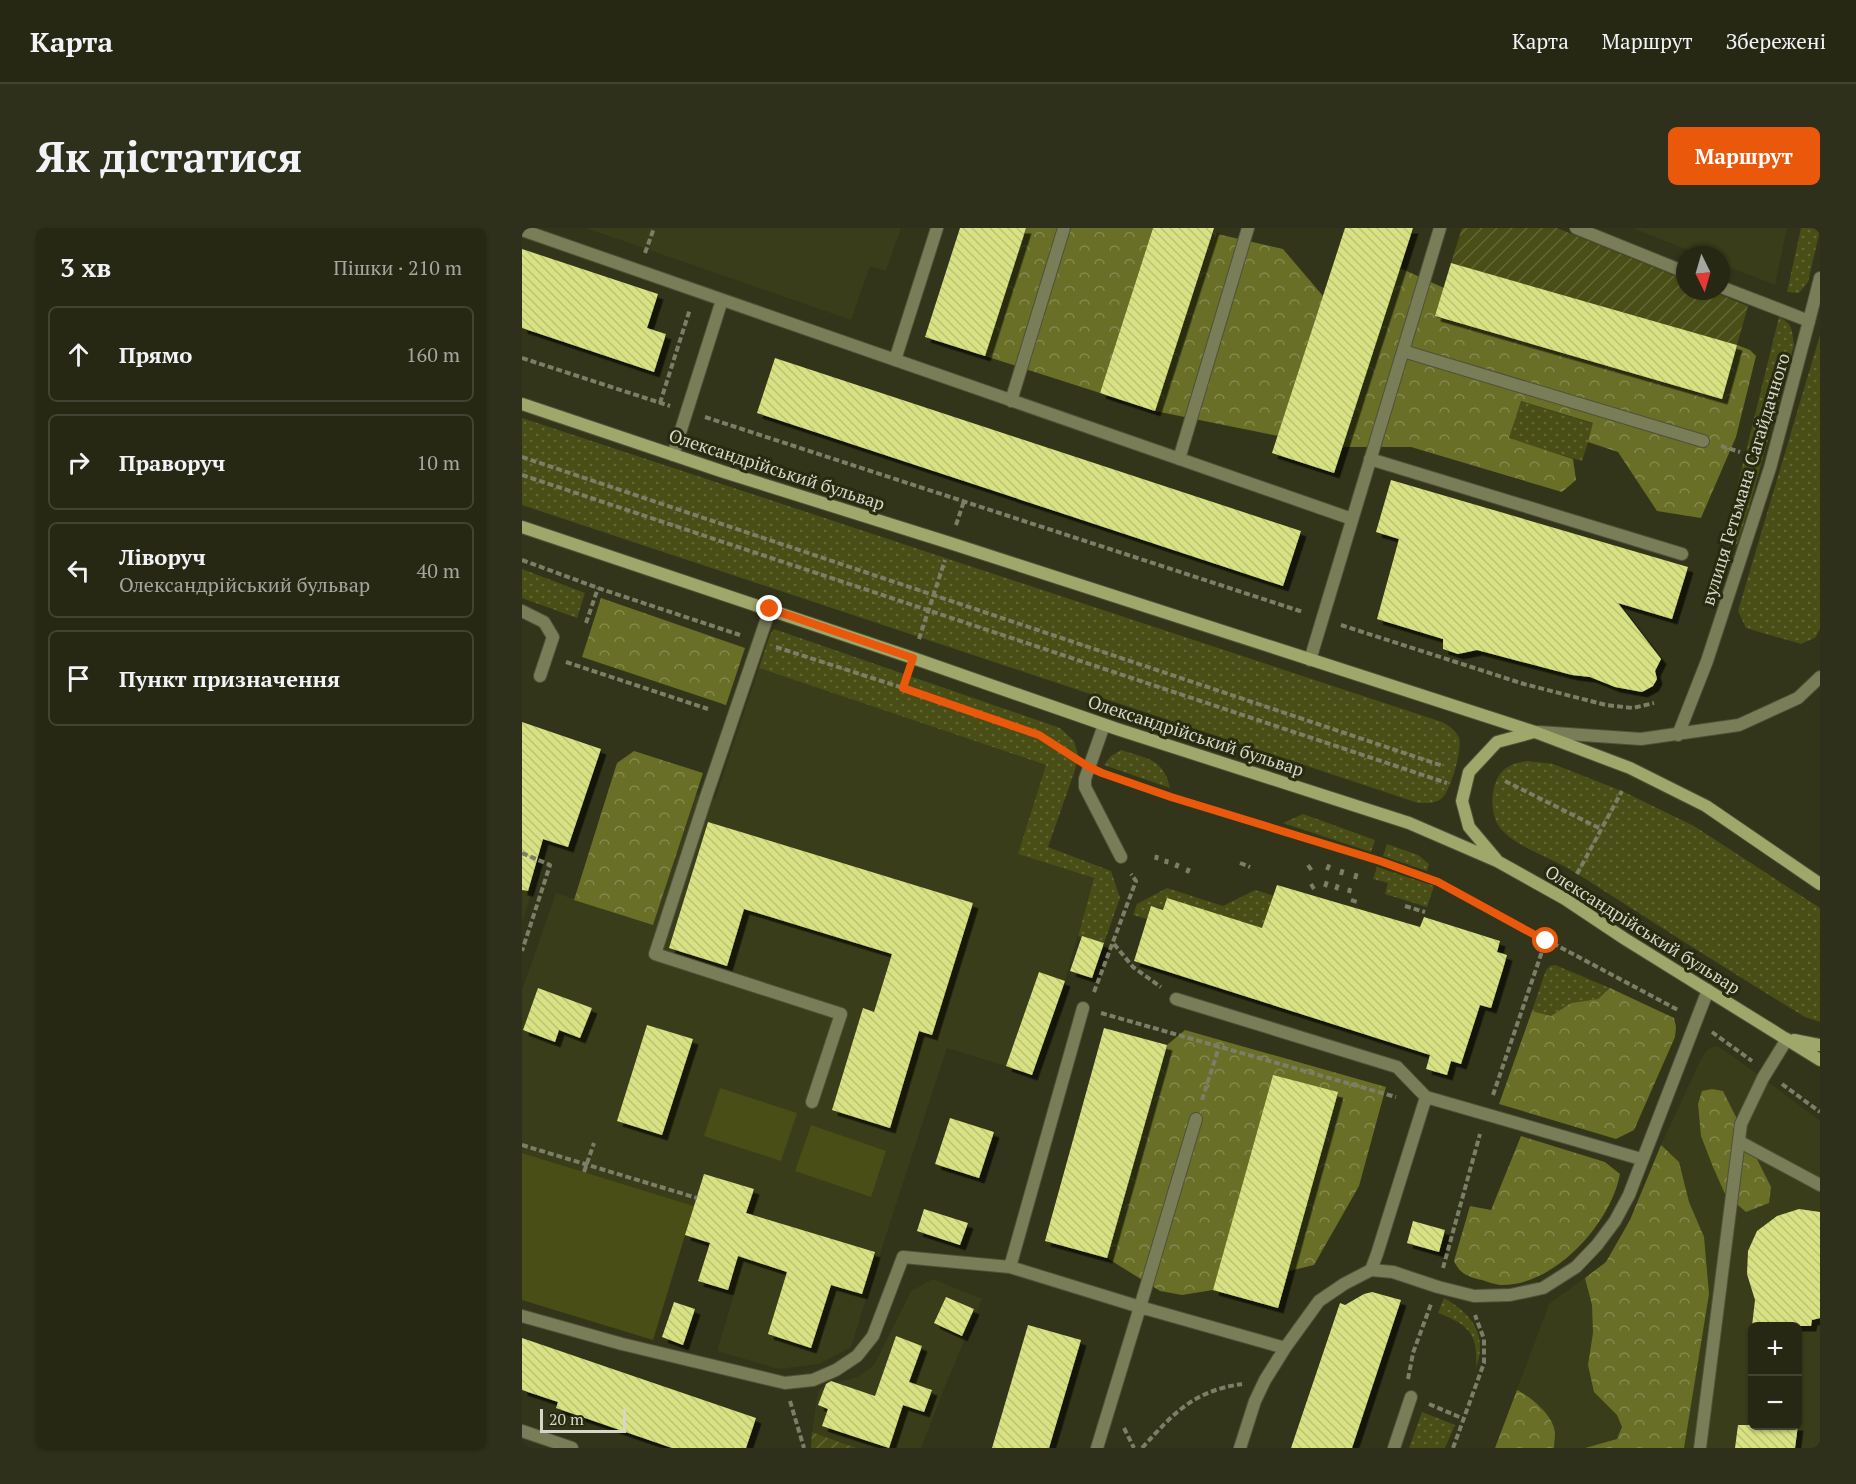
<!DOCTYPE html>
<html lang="uk">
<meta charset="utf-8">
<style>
body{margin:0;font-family:"PT Serif",serif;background:#2e301c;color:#f1f3f6}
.controls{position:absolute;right:18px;bottom:18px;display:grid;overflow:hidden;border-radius:9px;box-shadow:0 2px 4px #0004}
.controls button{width:54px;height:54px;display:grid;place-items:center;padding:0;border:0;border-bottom:2px solid #424433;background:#262813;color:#f1f3f6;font:30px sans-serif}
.compass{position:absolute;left:1154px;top:18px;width:54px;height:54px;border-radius:50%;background:#262813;box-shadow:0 2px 4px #0004;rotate:175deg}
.scale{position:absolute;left:18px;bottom:15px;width:86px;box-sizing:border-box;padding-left:6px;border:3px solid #d5d8c7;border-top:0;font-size:16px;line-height:21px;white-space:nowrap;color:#d5d8c7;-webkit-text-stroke:4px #282b0f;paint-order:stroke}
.stop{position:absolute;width:18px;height:18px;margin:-14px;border:4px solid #ea580c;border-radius:50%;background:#fff}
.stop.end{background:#ea580c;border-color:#fff;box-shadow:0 2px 6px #0008}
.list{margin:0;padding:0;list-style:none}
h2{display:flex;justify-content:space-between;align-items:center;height:78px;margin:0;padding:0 24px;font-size:26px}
h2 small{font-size:20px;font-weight:400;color:#a4a6a0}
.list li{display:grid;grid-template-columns:39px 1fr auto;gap:18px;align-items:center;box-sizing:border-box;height:96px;margin:0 12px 12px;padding:0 12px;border:2px solid #424433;border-radius:9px}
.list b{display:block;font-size:22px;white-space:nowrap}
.list p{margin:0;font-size:20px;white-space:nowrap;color:#a4a6a0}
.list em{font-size:20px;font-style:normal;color:#a4a6a0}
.icon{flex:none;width:33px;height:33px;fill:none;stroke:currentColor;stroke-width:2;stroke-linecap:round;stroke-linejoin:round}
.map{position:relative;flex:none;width:1298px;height:1220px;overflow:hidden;border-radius:9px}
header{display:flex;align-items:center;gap:36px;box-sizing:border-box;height:84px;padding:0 30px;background:#262813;border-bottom:2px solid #424433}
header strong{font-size:28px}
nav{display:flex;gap:33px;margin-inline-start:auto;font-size:21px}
.intro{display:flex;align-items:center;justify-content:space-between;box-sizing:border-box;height:144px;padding:0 36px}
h1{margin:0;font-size:42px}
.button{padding:15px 27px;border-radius:9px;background:#ea580c;color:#fff;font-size:21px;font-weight:700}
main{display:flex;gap:36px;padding:0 36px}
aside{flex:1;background:#262813;border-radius:9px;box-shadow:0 2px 4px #0004}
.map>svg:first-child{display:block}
.built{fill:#3a3d19;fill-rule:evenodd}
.grass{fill:url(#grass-dots)}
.forest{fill:url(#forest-crowns)}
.garden{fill:url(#garden-furrows)}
.pitch{fill:#494e16}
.building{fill:url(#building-back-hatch);filter:url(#shadow)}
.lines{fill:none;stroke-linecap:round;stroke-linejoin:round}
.service-casing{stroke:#4f5238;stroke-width:14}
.minor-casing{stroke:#4f5238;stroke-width:14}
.secondary-casing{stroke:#4f5238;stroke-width:14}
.path{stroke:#7c7f68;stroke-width:4;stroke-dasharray:6 3;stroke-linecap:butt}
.service{stroke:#797d58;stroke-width:12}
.minor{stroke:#797d58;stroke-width:12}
.secondary{stroke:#a0a76b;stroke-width:12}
.route{stroke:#ea580c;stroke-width:8}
.labels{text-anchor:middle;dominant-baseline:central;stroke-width:6;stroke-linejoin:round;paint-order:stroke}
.street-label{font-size:18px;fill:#d5d8c7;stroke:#282b0f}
</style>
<header>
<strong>Карта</strong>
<nav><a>Карта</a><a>Маршрут</a><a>Збережені</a></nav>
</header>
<div class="intro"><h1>Як дістатися</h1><a class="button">Маршрут</a></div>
<main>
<aside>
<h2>3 хв<small>Пішки · 210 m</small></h2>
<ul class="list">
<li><svg class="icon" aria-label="ahead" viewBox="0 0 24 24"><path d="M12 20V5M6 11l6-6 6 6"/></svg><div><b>Прямо</b></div><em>160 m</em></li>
<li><svg class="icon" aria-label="right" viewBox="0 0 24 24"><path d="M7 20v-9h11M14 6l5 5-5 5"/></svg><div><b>Праворуч</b></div><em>10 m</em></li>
<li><svg class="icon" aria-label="left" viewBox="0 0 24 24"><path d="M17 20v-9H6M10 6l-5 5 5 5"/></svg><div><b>Ліворуч</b><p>Олександрійський бульвар</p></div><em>40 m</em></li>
<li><svg class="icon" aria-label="arrive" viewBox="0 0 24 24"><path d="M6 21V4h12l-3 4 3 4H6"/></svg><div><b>Пункт призначення</b></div></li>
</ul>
</aside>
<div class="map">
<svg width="1298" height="1220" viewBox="0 0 1298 1220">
<defs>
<pattern id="grass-dots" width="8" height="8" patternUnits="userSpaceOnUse" patternTransform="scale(1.5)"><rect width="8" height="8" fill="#494e16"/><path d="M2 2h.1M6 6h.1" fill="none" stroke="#626736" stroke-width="1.8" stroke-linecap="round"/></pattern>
<pattern id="forest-crowns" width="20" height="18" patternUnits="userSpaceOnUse" patternTransform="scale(1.5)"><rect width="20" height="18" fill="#696f26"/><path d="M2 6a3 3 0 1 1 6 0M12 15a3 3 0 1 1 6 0" fill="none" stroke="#84894e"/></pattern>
<pattern id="garden-furrows" width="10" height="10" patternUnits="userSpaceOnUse" patternTransform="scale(1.5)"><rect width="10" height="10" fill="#494e16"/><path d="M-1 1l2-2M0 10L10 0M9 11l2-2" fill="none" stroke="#626736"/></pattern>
<pattern id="building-back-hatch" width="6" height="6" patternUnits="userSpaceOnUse" patternTransform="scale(1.5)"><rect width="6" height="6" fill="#d8e282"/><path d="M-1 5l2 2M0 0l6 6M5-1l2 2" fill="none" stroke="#bac274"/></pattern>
<filter id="shadow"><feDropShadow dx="5.5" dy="5.5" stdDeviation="0" flood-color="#0009"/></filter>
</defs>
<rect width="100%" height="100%" fill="#323519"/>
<path class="built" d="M 64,0 L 379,0 L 364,43 L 348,38 L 329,92 Z
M 1111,0 L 1265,0 L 1253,57 L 1199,36 L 1199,27 L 1178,27 Z
M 237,440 L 524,537 L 496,626 L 572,650 L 543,753 L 517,744 L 484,838 L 425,820 L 367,998 L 329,1119 L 297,1136 L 257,1141 L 195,1123 L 211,1070 L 206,1062 L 176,1053 L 188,1015 L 163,1007 L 172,978 L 0,925 L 0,762 L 34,665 L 131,697 L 174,566 L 193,571 Z
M 0,639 L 16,644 L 0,695 Z
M 1191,819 L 1197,819 L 1203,823 L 1241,850 L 1298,893 L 1298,1220 L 973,1220 L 1027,1076 L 1084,1034 L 1108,992 L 1139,917 L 1180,829 L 1185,822 ZM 1230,1098 L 1276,1098 L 1276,1198 L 1230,1198 Z
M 411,1051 L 460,1071 L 422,1161 L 399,1220 L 334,1220 L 290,1204 L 296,1163 L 302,1158 L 336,1149 L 352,1137 L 389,1063 Z"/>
<path class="grass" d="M 1279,0 L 1298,0 L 1298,2 L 1286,54 L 1277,65 L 1265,64 Z
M 1257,89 C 1271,96 1270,102 1272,117 L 1229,273 L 1216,314 L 1211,321 L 1206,318 L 1204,304 Z
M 1298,107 L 1298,401 L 1293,410 L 1279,416 L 1224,400 L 1216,383 Z
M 998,173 L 1072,196 L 1060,233 L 987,211 Z
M 0,190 L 920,494 C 927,498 934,502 937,510 C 941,520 928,565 919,571 C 912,576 903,575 896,575 L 0,277 Z
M 0,341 L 63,365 L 55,390 L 0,370 Z
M 252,401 L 538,500 L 552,513 L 556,527 L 553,542 L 526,619 L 589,643 L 598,670 L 582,715 L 556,708 L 572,650 L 496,626 L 524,537 L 237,440 L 248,407 Z
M 599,522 C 624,530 642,531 648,560 L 582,537 L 589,528 Z
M 1005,533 L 1031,536 L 1100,563 L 1172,598 L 1298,680 L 1298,794 L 1283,789 C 1224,753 1167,717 1109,680 C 1088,667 1068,653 1047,641 C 1027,629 986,616 975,595 C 967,579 969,551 984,540 C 990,536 998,534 1005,533 Z
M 781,586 L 853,612 L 849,624 L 761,595 Z
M 865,616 L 896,627 L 907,636 L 905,643 L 861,628 Z
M 855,639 L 912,658 L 905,679 L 863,666 L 866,655 L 851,651 Z
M 645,660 L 701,678 L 733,662 L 752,668 L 772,710 L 629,678 L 625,691 L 611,687 L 615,676 Z
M 1033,737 L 1088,760 L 1076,771 L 1049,775 L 1029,788 L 1010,783 L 1024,742 L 1028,738 Z
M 922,1070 C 950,1086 966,1107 954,1140 C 956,1105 947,1097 916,1085 Z
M 900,1184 L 933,1197 L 923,1220 L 887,1220 Z"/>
<path class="forest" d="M 504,0 L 631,0 L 578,165 L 463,128 Z
M 691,5 L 761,21 L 801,68 L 756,208 L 633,183 Z
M 878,40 L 922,60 L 914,89 L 1200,170 L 1215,117 L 1228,122 L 1234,128 L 1214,209 L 1179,290 L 1135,283 L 1096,224 L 1066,214 L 1071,195 L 999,173 L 987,210 L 1051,231 L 1054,252 L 1040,264 L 889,219 L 820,219 Z
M 79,370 L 223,420 L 204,477 L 60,429 Z
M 112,523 L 181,545 L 131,697 L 52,672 L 95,535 Z
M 1088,760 L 1152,790 L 1154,799 L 1153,809 L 1112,902 L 1094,911 L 977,876 L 1010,783 L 1029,788 L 1049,775 L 1076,771 Z
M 663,802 L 864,859 L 837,958 L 792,1037 L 767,1043 L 756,1080 L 691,1062 L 660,1067 L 638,1063 L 585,1030 L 645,817 Z
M 1190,861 L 1201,863 L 1249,959 L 1247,975 L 1224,984 L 1203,966 L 1191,939 L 1179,908 L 1176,876 L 1180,863 Z
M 999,908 L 1083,934 L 1098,946 C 1089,995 1032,1059 978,1057 C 972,1056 966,1054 960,1052 C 946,1049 938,1046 932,1033 L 948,978 L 969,982 Z
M 1139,917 L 1157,934 L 1167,974 L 1182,1009 L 1187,1066 L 1162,1220 L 1063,1220 L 1095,1211 L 1100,1199 L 1095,1187 L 1072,1164 L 1066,1137 L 1071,1105 L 1070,1077 L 1063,1050 L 1084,1034 L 1108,992 Z
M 995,1162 C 1009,1169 1032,1188 1033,1205 C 1033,1210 1032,1215 1032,1220 L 973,1220 Z"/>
<path class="garden" d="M 940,0 L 1035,0 L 1163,52 L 1163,63 L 1189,63 L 1226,78 L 1215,117 L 929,35 Z
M 290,1204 L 334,1220 L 289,1220 Z"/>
<path class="pitch" d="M 198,860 L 275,885 L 259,933 L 182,908 Z
M 289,897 L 364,923 L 349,969 L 273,943 Z
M 0,925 L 172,978 L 131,1112 L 0,1072 Z"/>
<path class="building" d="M 438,0 L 504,0 L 463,128 L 403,109 Z
M 631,0 L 692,0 L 633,183 L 578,165 Z
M 823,0 L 891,0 L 812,245 L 750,225 Z
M 0,21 L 136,66 L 125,100 L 144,106 L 132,144 L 0,100 Z
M 929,35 L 1215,117 L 1200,171 L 913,88 Z
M 253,130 L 779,303 L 761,358 L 235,185 Z
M 869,252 L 1166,339 L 1150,391 L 1096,375 L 1139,431 L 1133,443 L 1135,451 L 1131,458 L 1120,464 L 1093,459 L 1068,449 L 1050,447 L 955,422 L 936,426 L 921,421 L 921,411 L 855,391 L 877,311 L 854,304 Z
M 0,494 L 79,521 L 46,619 L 21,611 L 6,663 L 0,662 Z
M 186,594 L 451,675 L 410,807 L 397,803 L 368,900 L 310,882 L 341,780 L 352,784 L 370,726 L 222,681 L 205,738 L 147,720 Z
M 755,657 L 898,699 L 902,689 L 978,713 L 975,724 L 985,727 L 981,741 L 969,780 L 958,777 L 939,836 L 929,833 L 925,847 L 904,841 L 908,827 L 612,733 L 629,678 L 641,682 L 645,670 L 740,700 Z
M 560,708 L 582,715 L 570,750 L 548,743 Z
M 517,744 L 543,753 L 510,847 L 484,838 Z
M 16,760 L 70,780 L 58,810 L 37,802 L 33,814 L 1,802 Z
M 125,797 L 171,811 L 140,907 L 95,893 Z
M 582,800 L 645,817 L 585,1030 L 523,1013 Z
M 751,847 L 816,864 L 756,1080 L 691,1062 Z
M 428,890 L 472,904 L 457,950 L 413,936 Z
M 182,946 L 232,961 L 224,985 L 353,1024 L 340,1066 L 309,1057 L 289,1120 L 246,1106 L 265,1044 L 216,1028 L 206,1062 L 176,1053 L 188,1015 L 163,1007 Z
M 402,981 L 446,995 L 438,1017 L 395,1003 Z
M 1277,981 L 1298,984 L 1298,1090 L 1290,1092 L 1289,1098 L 1230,1098 L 1233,1072 L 1225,1046 L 1226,1023 L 1235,1003 L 1255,988 Z
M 891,993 L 923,1002 L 917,1024 L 885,1015 Z
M 850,1064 L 879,1072 L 830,1220 L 769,1220 L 818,1075 L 823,1077 L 842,1066 Z
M 424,1069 L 452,1081 L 440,1108 L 412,1095 Z
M 152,1074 L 173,1081 L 161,1117 L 140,1109 Z
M 506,1097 L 559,1112 L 527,1220 L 470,1220 Z
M 374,1108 L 400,1118 L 387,1154 L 410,1162 L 402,1184 L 381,1177 L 367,1220 L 300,1198 L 306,1181 L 296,1177 L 304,1156 L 309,1153 L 353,1168 Z
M 0,1110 L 234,1190 L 224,1220 L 150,1220 L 34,1180 L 36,1174 L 0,1162 Z
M 1216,1197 L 1276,1197 L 1273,1220 L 1213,1220 Z"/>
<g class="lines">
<g class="service-casing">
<path id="service" d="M 0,2 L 830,291
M 1287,93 L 1298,50
M 881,123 L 1181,213
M 373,132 L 415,0
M 489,173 L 542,0
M 151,227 L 200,72
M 657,231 L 726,0
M 848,231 L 1160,326
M 248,381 L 184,569 L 133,726 L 319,786 L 290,874
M 0,383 L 22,394 L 31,409 L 18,448
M 788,432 L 918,0
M 582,497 L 563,551 L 563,559 L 599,629
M 654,771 L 875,839 L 904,869 L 1119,931
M 1218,914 L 1298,957
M 488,1039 L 561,780
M 849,1042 L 855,1026 L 904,869
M 0,1088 L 100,1116 L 263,1155 L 291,1152 L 314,1142 L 335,1128 L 351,1108 L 381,1029 L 488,1039 L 618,1079 L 674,891
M 0,1203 L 50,1220
M 575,1220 L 618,1079 L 763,1120 L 797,1073 L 822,1056 L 849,1042 L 871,1044 L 916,1059 L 952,1068 L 988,1067 L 1021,1060 L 1054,1039 L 1075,1017 L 1093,993 L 1107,967 L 1186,762
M 718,1220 L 733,1173 L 743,1152 L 763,1120
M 872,1220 L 889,1169
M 1178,1220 L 1219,896 L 1241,850 L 1265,811"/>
</g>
<g class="minor-casing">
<path id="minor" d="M 1054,0 L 1163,44
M 1017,504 L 1119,511 L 1217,497 L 1276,470 L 1298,449
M 1156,507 L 1185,433 L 1248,240 L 1287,93 L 1199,59"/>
</g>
<g class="secondary-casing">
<path id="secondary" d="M 0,176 L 202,244 L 428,315 L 1013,504 L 1108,540 L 1184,578 L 1298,656
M 0,299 L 391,430 L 595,501 L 887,595 L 975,633 L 1043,671 L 1103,711 L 1298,832
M 974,631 L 947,599 L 940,573 L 947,544 L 975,514 L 1012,504
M 1272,812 L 1298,817"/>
</g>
<path class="path" d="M 123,25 L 132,0
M 0,130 L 148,178
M 138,175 L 168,81
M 183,189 L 781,384
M 1199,218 L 1218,224
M 0,229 L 921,538
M 0,247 L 925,555
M 434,297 L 442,273
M 0,332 L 76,360 L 218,407
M 64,395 L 76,360
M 819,397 L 1002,456 L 1084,477 L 1111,480 L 1132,475
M 397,411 L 423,332
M 254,419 L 381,460 L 517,507 L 550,528
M 44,434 L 186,481
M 586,547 L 649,569 L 858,633 L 916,654 L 1156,782
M 983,553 L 1079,601
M 0,625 L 28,637 L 0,723
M 634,632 L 635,627
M 718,635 L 728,639
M 644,636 L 645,631
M 786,637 L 790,643
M 654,640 L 656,635
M 805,642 L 808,635
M 665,645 L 667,640
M 1055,646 L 1100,563
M 819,647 L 821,640
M 833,651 L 835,644
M 789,656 L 792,661
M 803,659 L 805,653
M 814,662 L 816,656
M 827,665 L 828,660
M 829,672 L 835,674
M 883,678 L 903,684
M 592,716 L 611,739 L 639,759
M 572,764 L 614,653 L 609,646
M 579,785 L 874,869
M 1190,804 L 1230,833
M 1260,856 L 1298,884
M 971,867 L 1027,703
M 680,872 L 697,819
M 0,917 L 175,970
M 62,944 L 72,915
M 921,1040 L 958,906
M 886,1151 L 891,1125 L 909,1076
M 268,1173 L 282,1220
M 907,1176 L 942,1191
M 602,1200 L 612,1220
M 620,1220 C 652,1185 671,1163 720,1156
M 931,1220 L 962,1135 L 962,1111 L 953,1087"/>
<use href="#service" class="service"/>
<use href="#minor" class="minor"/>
<use href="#secondary" class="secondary"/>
</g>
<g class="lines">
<path class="route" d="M 248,381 L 391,430 L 381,460 L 517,507 L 567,539 L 580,545 L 649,569 L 858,633 L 916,654 L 1024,713"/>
</g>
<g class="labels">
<g class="street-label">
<text transform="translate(255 241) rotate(18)">Олександрійський бульвар</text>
<text transform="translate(1223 251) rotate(-73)">вулиця Гетьмана Сагайдачного</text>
<text transform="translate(674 507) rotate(18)">Олександрійський бульвар</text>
<text transform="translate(1121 701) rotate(32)">Олександрійський бульвар</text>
</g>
</g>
</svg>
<div class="controls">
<button>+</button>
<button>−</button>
</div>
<svg class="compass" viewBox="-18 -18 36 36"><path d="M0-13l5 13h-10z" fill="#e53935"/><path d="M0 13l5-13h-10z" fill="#a4a6a0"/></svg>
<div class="scale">20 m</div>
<div class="stop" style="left:1024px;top:713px"></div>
<div class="stop end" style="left:248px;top:381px"></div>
</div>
</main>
